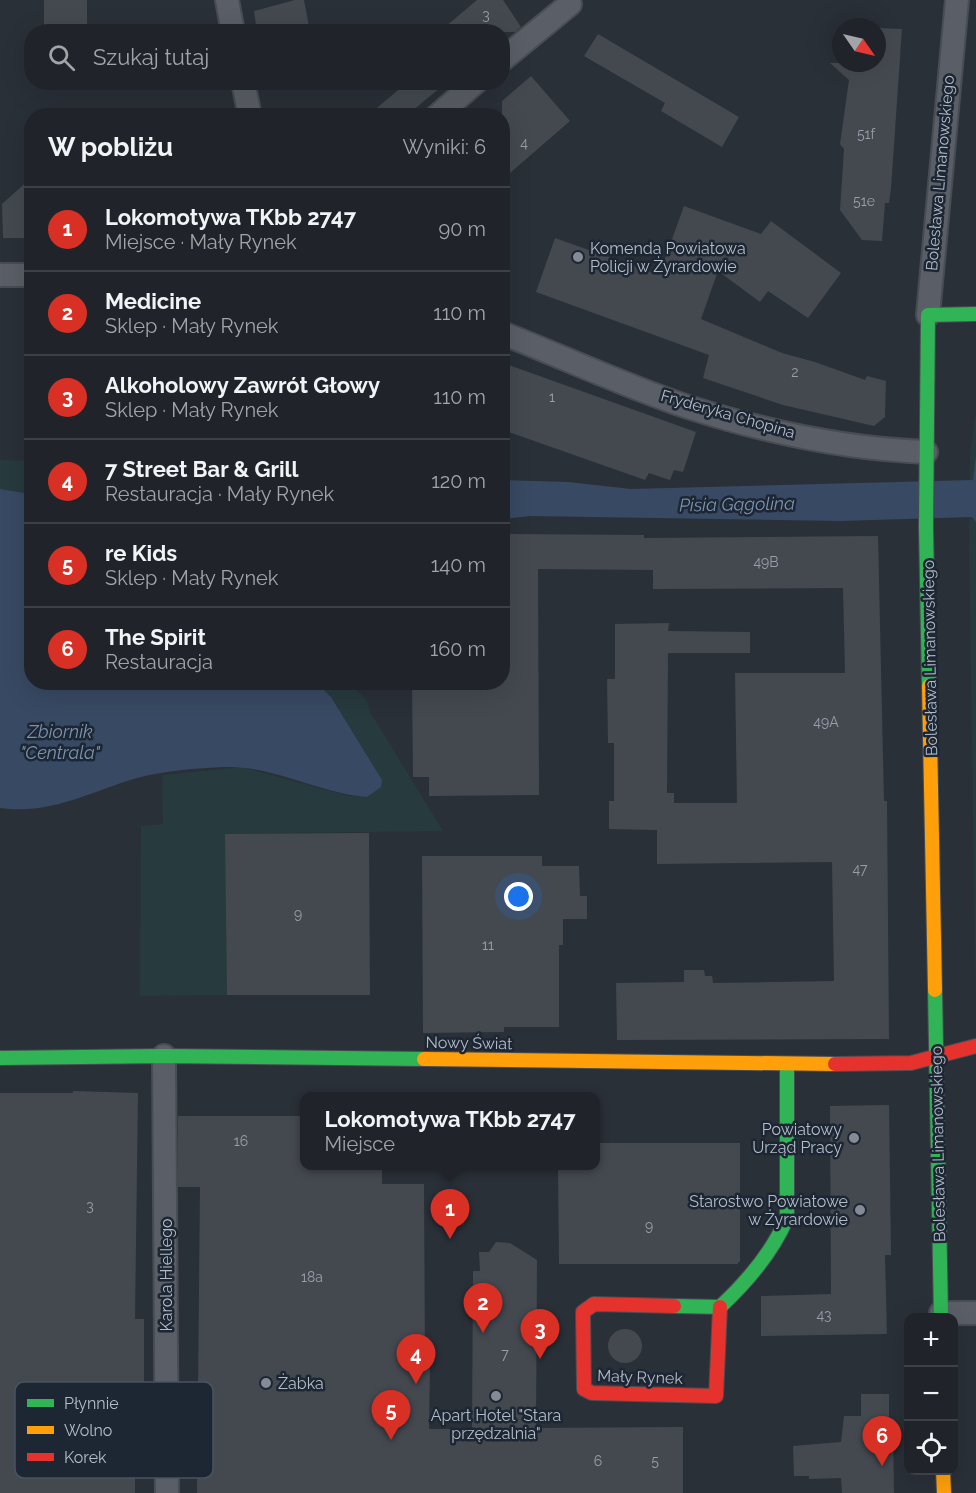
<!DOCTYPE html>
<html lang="pl">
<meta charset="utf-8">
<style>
body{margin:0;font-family:Raleway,sans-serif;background:#2d3036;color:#f1f3f6}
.controls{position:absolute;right:18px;bottom:18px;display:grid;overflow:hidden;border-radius:12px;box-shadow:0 6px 24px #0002}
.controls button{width:54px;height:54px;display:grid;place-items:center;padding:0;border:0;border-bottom:2px solid #3d4147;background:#20242a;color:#f1f3f6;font:30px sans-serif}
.compass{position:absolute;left:832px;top:18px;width:54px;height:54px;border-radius:50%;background:#20242a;box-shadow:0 6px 24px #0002;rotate:124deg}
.you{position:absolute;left:519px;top:897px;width:21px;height:21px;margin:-15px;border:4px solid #fff;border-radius:50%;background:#1a73e8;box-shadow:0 0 0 9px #1a73e833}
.badge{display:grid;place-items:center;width:39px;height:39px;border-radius:50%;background:#d93025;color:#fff;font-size:20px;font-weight:700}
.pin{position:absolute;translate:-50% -50px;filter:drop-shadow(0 2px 3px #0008)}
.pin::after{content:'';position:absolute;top:32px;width:21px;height:18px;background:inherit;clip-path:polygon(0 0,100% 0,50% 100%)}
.popup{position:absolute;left:300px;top:1092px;width:300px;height:78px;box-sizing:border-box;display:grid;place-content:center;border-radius:12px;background:#20242a;filter:drop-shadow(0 2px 4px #0005);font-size:20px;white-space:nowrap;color:#a2a4a8}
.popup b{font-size:22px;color:#f1f3f6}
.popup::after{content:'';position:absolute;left:50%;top:100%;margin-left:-12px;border:12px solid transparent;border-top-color:#20242a}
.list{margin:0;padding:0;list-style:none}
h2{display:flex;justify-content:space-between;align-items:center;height:78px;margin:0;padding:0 24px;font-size:26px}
h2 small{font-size:20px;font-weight:400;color:#a2a4a8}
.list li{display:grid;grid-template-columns:39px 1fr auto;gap:18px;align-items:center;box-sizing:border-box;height:84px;padding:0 24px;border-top:2px solid #3d4147}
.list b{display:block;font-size:22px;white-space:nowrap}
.list p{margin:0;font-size:20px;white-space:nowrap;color:#a2a4a8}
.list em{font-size:20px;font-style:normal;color:#a2a4a8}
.icon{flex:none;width:33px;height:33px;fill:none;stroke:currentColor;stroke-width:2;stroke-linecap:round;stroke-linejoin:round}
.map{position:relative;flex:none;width:976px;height:1493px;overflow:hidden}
.search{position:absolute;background:#20242a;box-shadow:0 6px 24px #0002;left:24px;top:24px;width:486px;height:66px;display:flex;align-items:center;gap:15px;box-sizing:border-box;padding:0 21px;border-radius:24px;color:#a2a4a8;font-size:22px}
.panel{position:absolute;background:#20242a;box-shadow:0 6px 24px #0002;left:24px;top:108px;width:486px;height:582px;border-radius:24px}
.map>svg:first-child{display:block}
.green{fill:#273a3e}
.water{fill:#384963}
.building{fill:#444950}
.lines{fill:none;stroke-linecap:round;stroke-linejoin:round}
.street-casing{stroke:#484c53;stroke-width:26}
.fast-casing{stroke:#484c53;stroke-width:16}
.slow-casing{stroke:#484c53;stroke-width:16}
.jam-casing{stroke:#484c53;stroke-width:16}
.street{stroke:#5a5e66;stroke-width:22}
.fast{stroke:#30b455;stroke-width:14}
.slow{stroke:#ff9f0a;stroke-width:14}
.jam{stroke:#e5322d;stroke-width:14}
.poi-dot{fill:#848b96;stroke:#1d2633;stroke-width:2}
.labels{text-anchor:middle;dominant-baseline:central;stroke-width:5;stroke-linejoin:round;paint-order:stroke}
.number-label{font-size:14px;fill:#989fab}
.street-label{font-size:16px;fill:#b4bcc9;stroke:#1d2633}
.poi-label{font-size:16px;fill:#b4bcc9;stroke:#1d2633;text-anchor:start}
.water-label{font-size:18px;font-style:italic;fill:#7c92b1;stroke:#1d2633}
.key{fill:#1d2633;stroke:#4a5360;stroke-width:1.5}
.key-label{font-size:16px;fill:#b4bcc9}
</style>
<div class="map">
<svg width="976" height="1493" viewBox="0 0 976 1493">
<rect width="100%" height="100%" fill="#2a3038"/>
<path class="green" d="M 976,411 L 976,1011 L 969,547 L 970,455 Z
M 0,460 L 31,461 L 31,494 L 0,489 Z
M 317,683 L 349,683 L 367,701 L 370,712 L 443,831 L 226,834 L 227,995 L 140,996 L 141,826 L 163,824 L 162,775 L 242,767 L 348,796 L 367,797 L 381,780 L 331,697 Z"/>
<path class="water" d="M 976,455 L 976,522 L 972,517 L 841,521 L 531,516 L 503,519 L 503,480 L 568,482 L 631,489 L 973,480 Z
M 0,489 L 31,494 L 32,682 L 317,683 L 331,697 L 382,780 L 381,787 L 367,797 C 318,793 273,765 224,767 C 197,768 163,771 137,778 C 89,792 52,815 0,808 Z"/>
<path class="building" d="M 44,0 L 87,0 L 87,32 L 44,32 Z
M 295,0 L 304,0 L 310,32 L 257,32 L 254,11 Z
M 477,0 L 503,0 L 521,27 L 515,32 L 439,32 Z
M 877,28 L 902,29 L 891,188 L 889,203 L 885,203 L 882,241 L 862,240 L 840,210 L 844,149 L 840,144 L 849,80 L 830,63 L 877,63 Z
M 598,34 L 739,117 L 722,147 L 661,111 L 665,103 L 584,56 Z
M 531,76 L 570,121 L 502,180 L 502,101 Z
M 408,82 L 447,82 L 406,116 L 367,116 Z
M 32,177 L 32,238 L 3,238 L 2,204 Z
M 684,206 L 761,234 L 771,221 L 841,273 L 808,318 L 768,291 L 760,302 L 718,271 L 701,319 L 782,353 L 815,362 L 865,380 L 867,376 L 886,381 L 885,417 L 874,426 L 783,405 L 703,378 L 709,355 L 536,292 L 555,238 L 659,275 Z
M 506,364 L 696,432 L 683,472 L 674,470 L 670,480 L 649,473 L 645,480 L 503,430 Z
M 502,534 L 644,535 L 644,538 L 878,536 L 884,801 L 887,801 L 889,1039 L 617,1040 L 616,983 L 684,982 L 684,970 L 704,970 L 705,976 L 712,976 L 713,983 L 834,981 L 832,862 L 657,864 L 657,830 L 609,829 L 609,801 L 614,801 L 614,743 L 608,743 L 607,679 L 615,679 L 615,624 L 669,623 L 668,631 L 750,632 L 750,653 L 668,653 L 667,793 L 674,793 L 674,803 L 737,803 L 735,673 L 845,673 L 843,588 L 653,589 L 653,570 L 538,569 L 539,795 L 429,796 L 429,777 L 413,777 L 412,682 L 502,682 Z
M 369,833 L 370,995 L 227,995 L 225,834 Z
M 422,856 L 542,856 L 542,866 L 579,866 L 580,896 L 587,896 L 587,919 L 563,919 L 563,945 L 559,945 L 559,1027 L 504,1027 L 504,1032 L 423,1033 Z
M 73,1091 L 138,1093 L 135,1319 L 144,1319 L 144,1390 L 135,1390 L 135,1493 L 0,1493 L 0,1093 L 73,1093 Z
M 889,1105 L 891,1255 L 885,1255 L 887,1334 L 761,1336 L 761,1296 L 831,1294 L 830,1106 Z
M 178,1116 L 304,1116 L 304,1166 L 382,1166 L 382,1184 L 424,1184 L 425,1366 L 430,1366 L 429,1429 L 472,1429 L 473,1271 L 480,1271 L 479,1252 L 489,1252 L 496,1242 L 510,1243 L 537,1260 L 536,1428 L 683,1427 L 683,1493 L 197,1493 L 200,1187 L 178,1187 Z
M 596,1143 L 740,1143 L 740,1261 L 737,1264 L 559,1264 L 558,1166 L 596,1166 Z
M608 1346a17 17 0 1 1 34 0a17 17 0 1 1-34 0Z
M 861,1394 L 889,1394 L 889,1424 L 893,1425 L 894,1493 L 842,1493 L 841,1478 L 809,1479 L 809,1476 L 794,1476 L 793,1446 L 841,1442 L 844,1416 L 861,1416 Z"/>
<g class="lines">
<g class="street-casing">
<path id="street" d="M 227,0 L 233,32
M 502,60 L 570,4
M 243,82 L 250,116
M 437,116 L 476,82
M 0,275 L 32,275
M 928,315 L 957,0
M 502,333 C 563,357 623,385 685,406 C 762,431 846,449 926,452
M 164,1056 L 167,1493
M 941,1313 L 976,1313"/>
</g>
<g class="fast-casing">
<path id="fast" d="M 929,686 L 926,527 L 928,315 L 976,314
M 935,990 L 941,1318
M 0,1058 L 164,1056 L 424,1059
M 674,1306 L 720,1307 C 748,1281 772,1253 787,1218 L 787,1064"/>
</g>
<g class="slow-casing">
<path id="slow" d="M 929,686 L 935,990
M 424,1059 L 835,1064
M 943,1470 L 944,1493"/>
</g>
<g class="jam-casing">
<path id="jam" d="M 835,1064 L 911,1063 L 976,1046
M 674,1306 L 594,1304 L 583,1312 L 584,1389 L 592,1393 L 716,1396 L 720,1307"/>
</g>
<use href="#street" class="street"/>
<use href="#fast" class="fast"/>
<use href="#slow" class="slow"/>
<use href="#jam" class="jam"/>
</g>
<g class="poi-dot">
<circle cx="578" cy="257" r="6"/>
<circle cx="854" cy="1138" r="6"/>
<circle cx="860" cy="1210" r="6"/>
<circle cx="266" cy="1383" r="6"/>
<circle cx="496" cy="1396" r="6"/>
</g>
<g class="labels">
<g class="number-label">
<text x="486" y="15">3</text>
<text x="866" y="134">51f</text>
<text x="524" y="143">4</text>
<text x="864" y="201">51e</text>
<text x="795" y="372">2</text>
<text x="552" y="397">1</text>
<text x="766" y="562">49B</text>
<text x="826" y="722">49A</text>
<text x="860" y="869">47</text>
<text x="298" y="914">9</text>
<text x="488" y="945">11</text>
<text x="241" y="1141">16</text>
<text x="90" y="1206">3</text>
<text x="649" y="1226">9</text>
<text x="312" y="1277">18a</text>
<text x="824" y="1315">43</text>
<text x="505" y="1354">7</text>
<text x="598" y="1461">6</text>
<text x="655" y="1461">5</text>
</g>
<g class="street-label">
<text transform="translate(940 173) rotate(-85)">Bolesława Limanowskiego</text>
<text transform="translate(728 414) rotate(16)">Fryderyka Chopina</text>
<text transform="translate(930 658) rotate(-91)">Bolesława Limanowskiego</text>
<text transform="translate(469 1043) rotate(1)">Nowy Świat</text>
<text transform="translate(938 1144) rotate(-91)">Bolesława Limanowskiego</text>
<text transform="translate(166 1275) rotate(-90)">Karola Hiellego</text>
<text transform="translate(640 1377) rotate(2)">Mały Rynek</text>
</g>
<g class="poi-label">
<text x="590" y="248">Komenda Powiatowa<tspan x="590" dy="18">Policji w Żyrardowie</tspan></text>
<text x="842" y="1129" text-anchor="end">Powiatowy<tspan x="842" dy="18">Urząd Pracy</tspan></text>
<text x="848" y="1201" text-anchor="end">Starostwo Powiatowe<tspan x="848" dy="18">w Żyrardowie</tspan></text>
<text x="278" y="1383">Żabka</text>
<text x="496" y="1415" text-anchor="middle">Apart Hotel "Stara<tspan x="496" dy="18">przędzalnia"</tspan></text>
</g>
<g class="water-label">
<text transform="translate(737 504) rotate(-1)">Pisia Gągolina</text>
<text x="60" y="731">Zbiornik<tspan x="60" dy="21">"Centrala"</tspan></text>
</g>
</g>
<rect x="15" y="1382" width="198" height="96" rx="9" class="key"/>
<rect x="27" y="1399" width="27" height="8" fill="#30b455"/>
<rect x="27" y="1426" width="27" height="8" fill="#ff9f0a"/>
<rect x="27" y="1453" width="27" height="8" fill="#e5322d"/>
<g class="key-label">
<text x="64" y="1409">Płynnie</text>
<text x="64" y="1436">Wolno</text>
<text x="64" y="1463">Korek</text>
</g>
</svg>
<div class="controls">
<button>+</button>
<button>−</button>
<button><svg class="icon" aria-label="locate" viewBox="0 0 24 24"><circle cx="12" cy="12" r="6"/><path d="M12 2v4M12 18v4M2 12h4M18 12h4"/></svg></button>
</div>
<svg class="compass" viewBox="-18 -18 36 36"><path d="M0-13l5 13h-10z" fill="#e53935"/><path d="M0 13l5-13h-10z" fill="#a2a4a8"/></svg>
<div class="you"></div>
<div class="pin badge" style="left:450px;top:1239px">1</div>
<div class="popup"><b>Lokomotywa TKbb 2747</b>Miejsce</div>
<div class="pin badge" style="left:483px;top:1333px">2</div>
<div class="pin badge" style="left:540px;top:1359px">3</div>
<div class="pin badge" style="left:416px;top:1384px">4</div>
<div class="pin badge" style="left:391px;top:1440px">5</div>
<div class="pin badge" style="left:882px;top:1466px">6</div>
<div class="search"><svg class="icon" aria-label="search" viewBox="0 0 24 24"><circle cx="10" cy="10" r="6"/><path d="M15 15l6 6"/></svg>Szukaj tutaj</div>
<section class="panel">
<h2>W pobliżu<small>Wyniki: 6</small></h2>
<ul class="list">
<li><span class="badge">1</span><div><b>Lokomotywa TKbb 2747</b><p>Miejsce · Mały Rynek</p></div><em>90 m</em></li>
<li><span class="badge">2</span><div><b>Medicine</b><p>Sklep · Mały Rynek</p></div><em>110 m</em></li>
<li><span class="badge">3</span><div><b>Alkoholowy Zawrót Głowy</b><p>Sklep · Mały Rynek</p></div><em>110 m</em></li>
<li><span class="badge">4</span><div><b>7 Street Bar &amp; Grill</b><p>Restauracja · Mały Rynek</p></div><em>120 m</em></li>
<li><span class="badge">5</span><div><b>re Kids</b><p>Sklep · Mały Rynek</p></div><em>140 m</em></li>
<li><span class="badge">6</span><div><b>The Spirit</b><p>Restauracja</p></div><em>160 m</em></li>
</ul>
</section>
</div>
